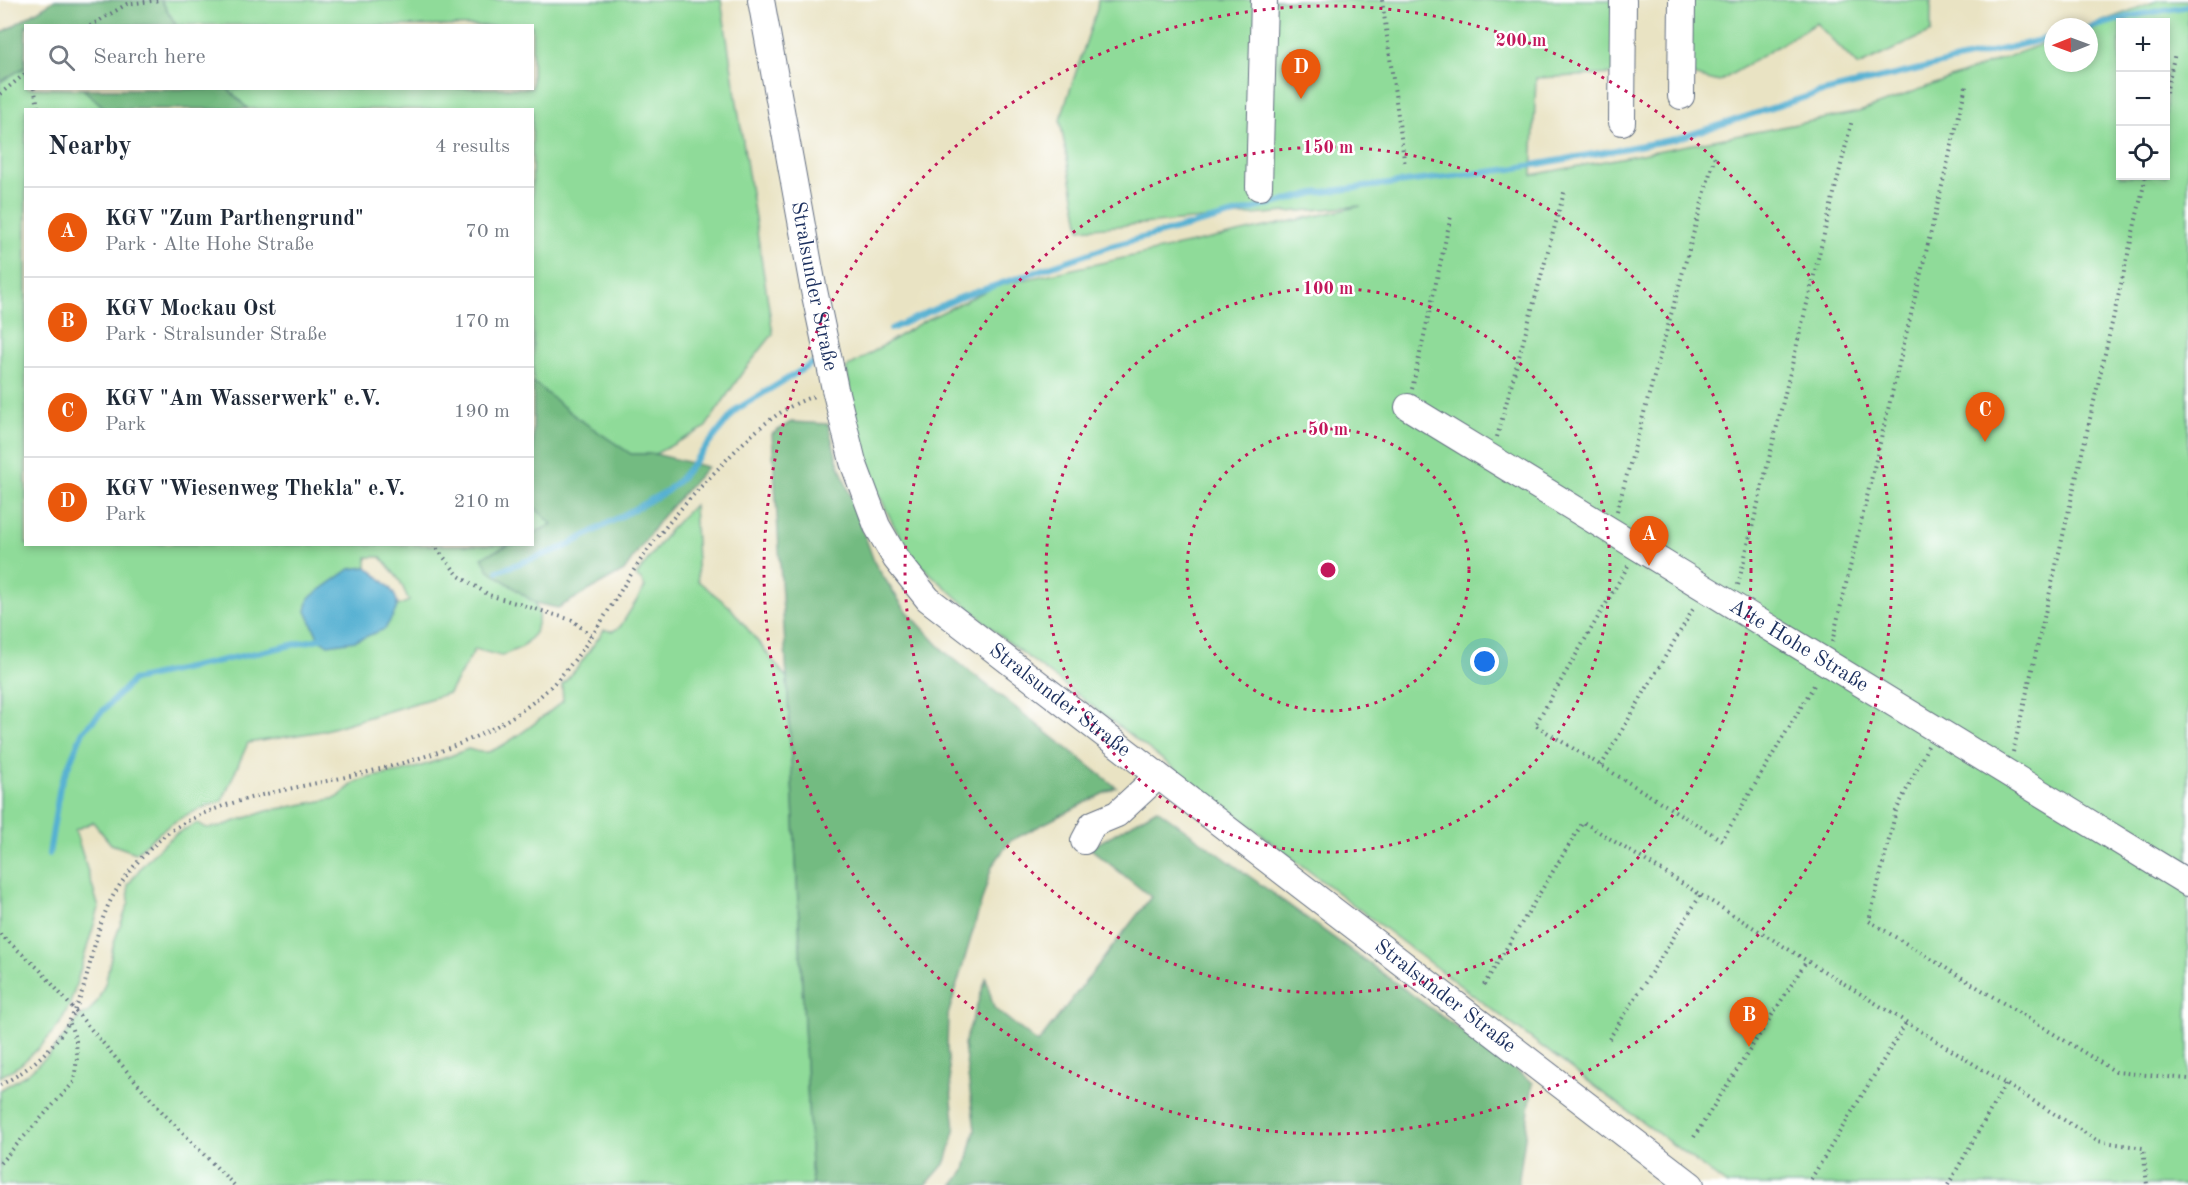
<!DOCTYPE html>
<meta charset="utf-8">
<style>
body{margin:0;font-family:"Old Standard TT",serif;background:#f2f2f3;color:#1f2937}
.controls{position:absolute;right:18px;top:18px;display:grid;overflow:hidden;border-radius:0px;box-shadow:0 3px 9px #0003}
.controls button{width:54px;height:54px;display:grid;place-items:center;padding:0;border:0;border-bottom:2px solid #e0e1e3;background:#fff;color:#1f2937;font:30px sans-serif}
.compass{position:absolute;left:2044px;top:18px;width:54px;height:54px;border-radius:50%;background:#fff;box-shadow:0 3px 9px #0003;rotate:269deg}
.you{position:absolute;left:1485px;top:662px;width:21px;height:21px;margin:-15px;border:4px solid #fff;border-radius:50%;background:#1a73e8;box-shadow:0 0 0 9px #1a73e833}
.badge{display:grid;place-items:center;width:39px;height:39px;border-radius:50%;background:#ea580c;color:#fff;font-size:20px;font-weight:700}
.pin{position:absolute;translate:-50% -50px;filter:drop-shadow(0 2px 3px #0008)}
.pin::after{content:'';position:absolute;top:32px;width:21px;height:18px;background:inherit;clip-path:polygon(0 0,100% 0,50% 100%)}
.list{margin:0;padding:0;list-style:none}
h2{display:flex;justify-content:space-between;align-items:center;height:78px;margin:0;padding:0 24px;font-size:26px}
h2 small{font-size:20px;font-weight:400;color:#747a83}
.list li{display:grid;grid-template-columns:39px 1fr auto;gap:18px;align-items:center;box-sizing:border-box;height:90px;padding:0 24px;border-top:2px solid #e0e1e3}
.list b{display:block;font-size:22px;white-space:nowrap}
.list p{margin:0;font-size:20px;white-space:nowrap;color:#747a83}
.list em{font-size:20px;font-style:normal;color:#747a83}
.icon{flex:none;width:33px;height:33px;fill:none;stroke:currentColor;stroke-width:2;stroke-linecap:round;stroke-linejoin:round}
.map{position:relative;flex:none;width:2188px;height:1185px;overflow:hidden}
.search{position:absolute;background:#fff;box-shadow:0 3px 9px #0003;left:24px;top:24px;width:510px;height:66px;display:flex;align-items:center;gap:15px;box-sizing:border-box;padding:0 21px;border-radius:0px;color:#747a83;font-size:22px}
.panel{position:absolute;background:#fff;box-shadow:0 3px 9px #0003;left:24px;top:108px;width:510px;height:438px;border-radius:0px}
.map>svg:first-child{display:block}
.green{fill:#8fdb99;stroke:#55857c;stroke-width:1.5;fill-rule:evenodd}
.forest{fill:#73bb81;stroke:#477570;stroke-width:1.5}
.water{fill:#54b0d2;stroke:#387098;stroke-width:1.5}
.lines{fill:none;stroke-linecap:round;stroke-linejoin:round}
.stream{stroke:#54b0d2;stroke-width:6}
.minor-casing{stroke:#636e81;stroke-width:28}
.path{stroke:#636e81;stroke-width:4;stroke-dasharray:1.5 4.5;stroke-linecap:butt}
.minor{stroke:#fff;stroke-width:26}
.ring{fill:none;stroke:#c2185b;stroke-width:3;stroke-dasharray:3 6}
.labels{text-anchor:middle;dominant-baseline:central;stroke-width:5;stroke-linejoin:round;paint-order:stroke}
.street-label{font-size:21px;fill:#1b2f5e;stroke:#fff}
.centre{fill:#c2185b;stroke:#fff;stroke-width:3}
.ring-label{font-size:18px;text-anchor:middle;font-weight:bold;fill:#c2185b;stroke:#fff;stroke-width:5;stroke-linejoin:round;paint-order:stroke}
</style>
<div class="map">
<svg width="2188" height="1185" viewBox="0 0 2188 1185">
<rect width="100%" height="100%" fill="#fff"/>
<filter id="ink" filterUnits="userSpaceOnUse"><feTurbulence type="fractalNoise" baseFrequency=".0167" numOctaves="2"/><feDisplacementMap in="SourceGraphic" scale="12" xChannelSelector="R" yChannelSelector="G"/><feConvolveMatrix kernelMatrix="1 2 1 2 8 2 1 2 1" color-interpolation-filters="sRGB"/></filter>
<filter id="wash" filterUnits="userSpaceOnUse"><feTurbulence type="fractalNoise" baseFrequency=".008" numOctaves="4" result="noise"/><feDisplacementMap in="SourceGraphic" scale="24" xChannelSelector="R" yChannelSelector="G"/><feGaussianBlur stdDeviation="1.35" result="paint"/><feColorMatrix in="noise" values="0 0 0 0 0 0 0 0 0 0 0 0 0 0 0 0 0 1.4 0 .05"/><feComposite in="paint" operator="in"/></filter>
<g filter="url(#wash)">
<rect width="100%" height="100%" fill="#e9e3c3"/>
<path class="green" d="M 161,0 L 721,0 L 773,334 L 742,373 L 705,428 L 655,454 L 631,454 L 576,417 L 533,382 L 532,110 L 248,109 L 228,89 L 532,88 L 532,26 L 176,25 Z
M 1098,0 L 1616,0 L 1614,74 L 1536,78 L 1532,175 L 1859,112 L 2053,40 L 2053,63 L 2089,63 L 2089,27 L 2087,27 L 2159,0 L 2188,0 L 2188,1185 L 1727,1185 L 1426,960 L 1004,639 L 915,560 L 894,526 L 877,490 L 857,427 L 846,368 L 922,322 L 996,286 L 1361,206 L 1080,229 L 1060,120 L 1097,9 ZM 2120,22 L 2166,22 L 2166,176 L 2120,176 Z
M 1689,0 L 1931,0 L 1931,32 L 1858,66 L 1816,23 L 1719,82 L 1688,74 Z
M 25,67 L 26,88 L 83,89 L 106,109 L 26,110 L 26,544 L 509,545 L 482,557 L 489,570 L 535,603 L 539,615 L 535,633 L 522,647 L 501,656 L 475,649 L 449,693 L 322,731 L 248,743 L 222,801 C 182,814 166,825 136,853 L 111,844 L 93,822 L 75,830 L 99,908 L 70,1004 L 59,1025 L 42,1045 L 20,1065 L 0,1077 L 0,82 ZM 367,557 L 381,557 L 400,581 L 409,601 L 397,606 L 385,629 L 319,639 L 306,611 L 350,569 L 367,567 Z
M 694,505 L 698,581 L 730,607 L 787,678 L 812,1185 L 0,1185 L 0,1090 L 27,1074 L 50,1054 L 79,1017 L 88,1013 L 98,1000 L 106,981 L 114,942 L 129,902 L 128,885 L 142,866 L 158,849 L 176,834 L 197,823 L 206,828 L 218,827 L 267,811 L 337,798 C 343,794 348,787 355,783 C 369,776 386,775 401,772 C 424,766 446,758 468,749 C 476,751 483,754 491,751 C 512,743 545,715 563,701 L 562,685 L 578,667 L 604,630 L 613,631 L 620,627 L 645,587 L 642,581 L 636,576 L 669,531 Z
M 532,506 L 553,524 L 533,534 L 532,534 Z"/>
<path class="forest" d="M 55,0 L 161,0 L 176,25 L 26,26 L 25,67 L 0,82 L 0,34 Z
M 83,89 L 228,89 L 248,109 L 106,109 Z
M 533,382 L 576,417 L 631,454 L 655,454 L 707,467 L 661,518 L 624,571 L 558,608 L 535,603 L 489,570 L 482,557 L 509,545 L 532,544 L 533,534 L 552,524 L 533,506 Z
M 791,422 L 828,424 L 837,459 L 875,564 L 904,608 L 945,652 L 1116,787 L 1010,841 L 992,866 L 948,1015 L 947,1048 L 955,1131 L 946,1162 L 926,1185 L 812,1185 L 787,678 L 772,434 Z
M 1157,809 L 1533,1083 L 1518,1185 L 953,1185 L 965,1170 L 975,1130 L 964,1044 L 986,978 L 994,1008 L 1038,1043 L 1151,897 L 1090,848 Z"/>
<path class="water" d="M 367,567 C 377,576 399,591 397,606 C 396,613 388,623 385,629 L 355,641 L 328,645 L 319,639 L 306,611 L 309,598 L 350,569 Z"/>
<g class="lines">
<path class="stream" d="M 2089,28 L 2131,16 L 2188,6
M 891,329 L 961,297 L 1111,246 L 1315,193 L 1511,169 L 1676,139 L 1815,94 L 2053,37
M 498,571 L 565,547 L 667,491 L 680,479 L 737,409 L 813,363
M 49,854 L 60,786 L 83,731 L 133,680 L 319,639"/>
</g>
</g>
<g filter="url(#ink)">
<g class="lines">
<g class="minor-casing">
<g id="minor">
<path id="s1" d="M 761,0 L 812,281 L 835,389 L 853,462 L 877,526 L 896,559 L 928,599 L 1691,1185"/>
<path d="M 1681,96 L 1682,0"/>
<path d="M 1622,122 L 1623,0"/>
<path d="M 1259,187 L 1264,0"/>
<path id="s2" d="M 1408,407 L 2188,883"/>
<path d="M 1084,841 L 1093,824 L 1117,814 L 1158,776"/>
</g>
</g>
<path class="path" d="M 1382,0 L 1405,166
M 90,26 L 127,4 L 159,0
M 34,88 L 39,110
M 2166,93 L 2175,53
M 0,94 L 26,73
M 1412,389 L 1451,216
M 1497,437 L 1565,189
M 1617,511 L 1715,155
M 433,544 L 459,576 L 489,595 L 572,620 L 593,637
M 1628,566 L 1535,725 L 1722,840 L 1816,682
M 1738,585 L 1852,120
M 1832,642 L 1967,82
M 1928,746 L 1896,811 L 1869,921 L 2116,1072 L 2188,1079
M 2013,752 L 2146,176
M 1601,766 L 1695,606
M 0,934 L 40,970 L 163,1113 L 234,1185
M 1484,985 L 1583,822 L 2098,1141 L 2143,1148 L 2147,1185
M 1609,1039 L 1700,896
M 0,1085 C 31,1070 61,1042 75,1010 C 89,980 92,944 105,913 C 116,884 140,857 163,837 C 201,805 274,792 322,782 C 394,767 468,750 528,706 C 576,670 600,622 632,573 C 656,536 684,504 714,473 C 744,441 774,409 817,395
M 1694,1137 L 1806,962
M 0,1163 L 74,1082 L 77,1058 L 76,1041 L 69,1021
M 1811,1179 L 1906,1023
M 1948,1185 L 2006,1083"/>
<use href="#minor" class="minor"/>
</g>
</g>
<g class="ring">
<circle cx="1328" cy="570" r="141"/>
<circle cx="1328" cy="570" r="282"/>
<circle cx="1328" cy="570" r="423"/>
<circle cx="1328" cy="570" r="564"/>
</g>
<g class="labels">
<g class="street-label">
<text stroke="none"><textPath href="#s1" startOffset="291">Stralsunder Straße</textPath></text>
<text stroke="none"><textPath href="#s2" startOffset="458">Alte Hohe Straße</textPath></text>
<text stroke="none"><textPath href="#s1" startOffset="795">Stralsunder Straße</textPath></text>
<text stroke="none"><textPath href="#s1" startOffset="1281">Stralsunder Straße</textPath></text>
</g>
</g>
<circle cx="1328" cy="570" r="9" class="centre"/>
<g class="ring-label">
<text x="1521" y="46">200 m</text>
<text x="1328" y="153">150 m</text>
<text x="1328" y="294">100 m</text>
<text x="1328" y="435">50 m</text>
</g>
</svg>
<div class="controls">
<button>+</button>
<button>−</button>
<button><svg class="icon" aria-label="locate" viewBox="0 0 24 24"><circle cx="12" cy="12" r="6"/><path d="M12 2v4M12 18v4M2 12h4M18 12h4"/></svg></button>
</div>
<svg class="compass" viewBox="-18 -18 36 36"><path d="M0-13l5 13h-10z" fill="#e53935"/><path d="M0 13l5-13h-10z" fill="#747a83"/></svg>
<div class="you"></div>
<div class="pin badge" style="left:1649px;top:566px">A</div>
<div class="pin badge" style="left:1749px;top:1047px">B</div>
<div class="pin badge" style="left:1985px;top:442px">C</div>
<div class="pin badge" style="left:1301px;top:99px">D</div>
<div class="search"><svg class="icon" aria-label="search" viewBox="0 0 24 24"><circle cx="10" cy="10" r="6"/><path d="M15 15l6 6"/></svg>Search here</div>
<section class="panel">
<h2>Nearby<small>4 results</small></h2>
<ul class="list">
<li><span class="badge">A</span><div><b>KGV &quot;Zum Parthengrund&quot;</b><p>Park · Alte Hohe Straße</p></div><em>70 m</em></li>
<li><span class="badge">B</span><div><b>KGV Mockau Ost</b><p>Park · Stralsunder Straße</p></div><em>170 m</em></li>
<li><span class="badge">C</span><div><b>KGV &quot;Am Wasserwerk&quot; e.V.</b><p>Park</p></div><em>190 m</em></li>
<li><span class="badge">D</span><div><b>KGV &quot;Wiesenweg Thekla&quot; e.V.</b><p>Park</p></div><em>210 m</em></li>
</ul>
</section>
</div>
